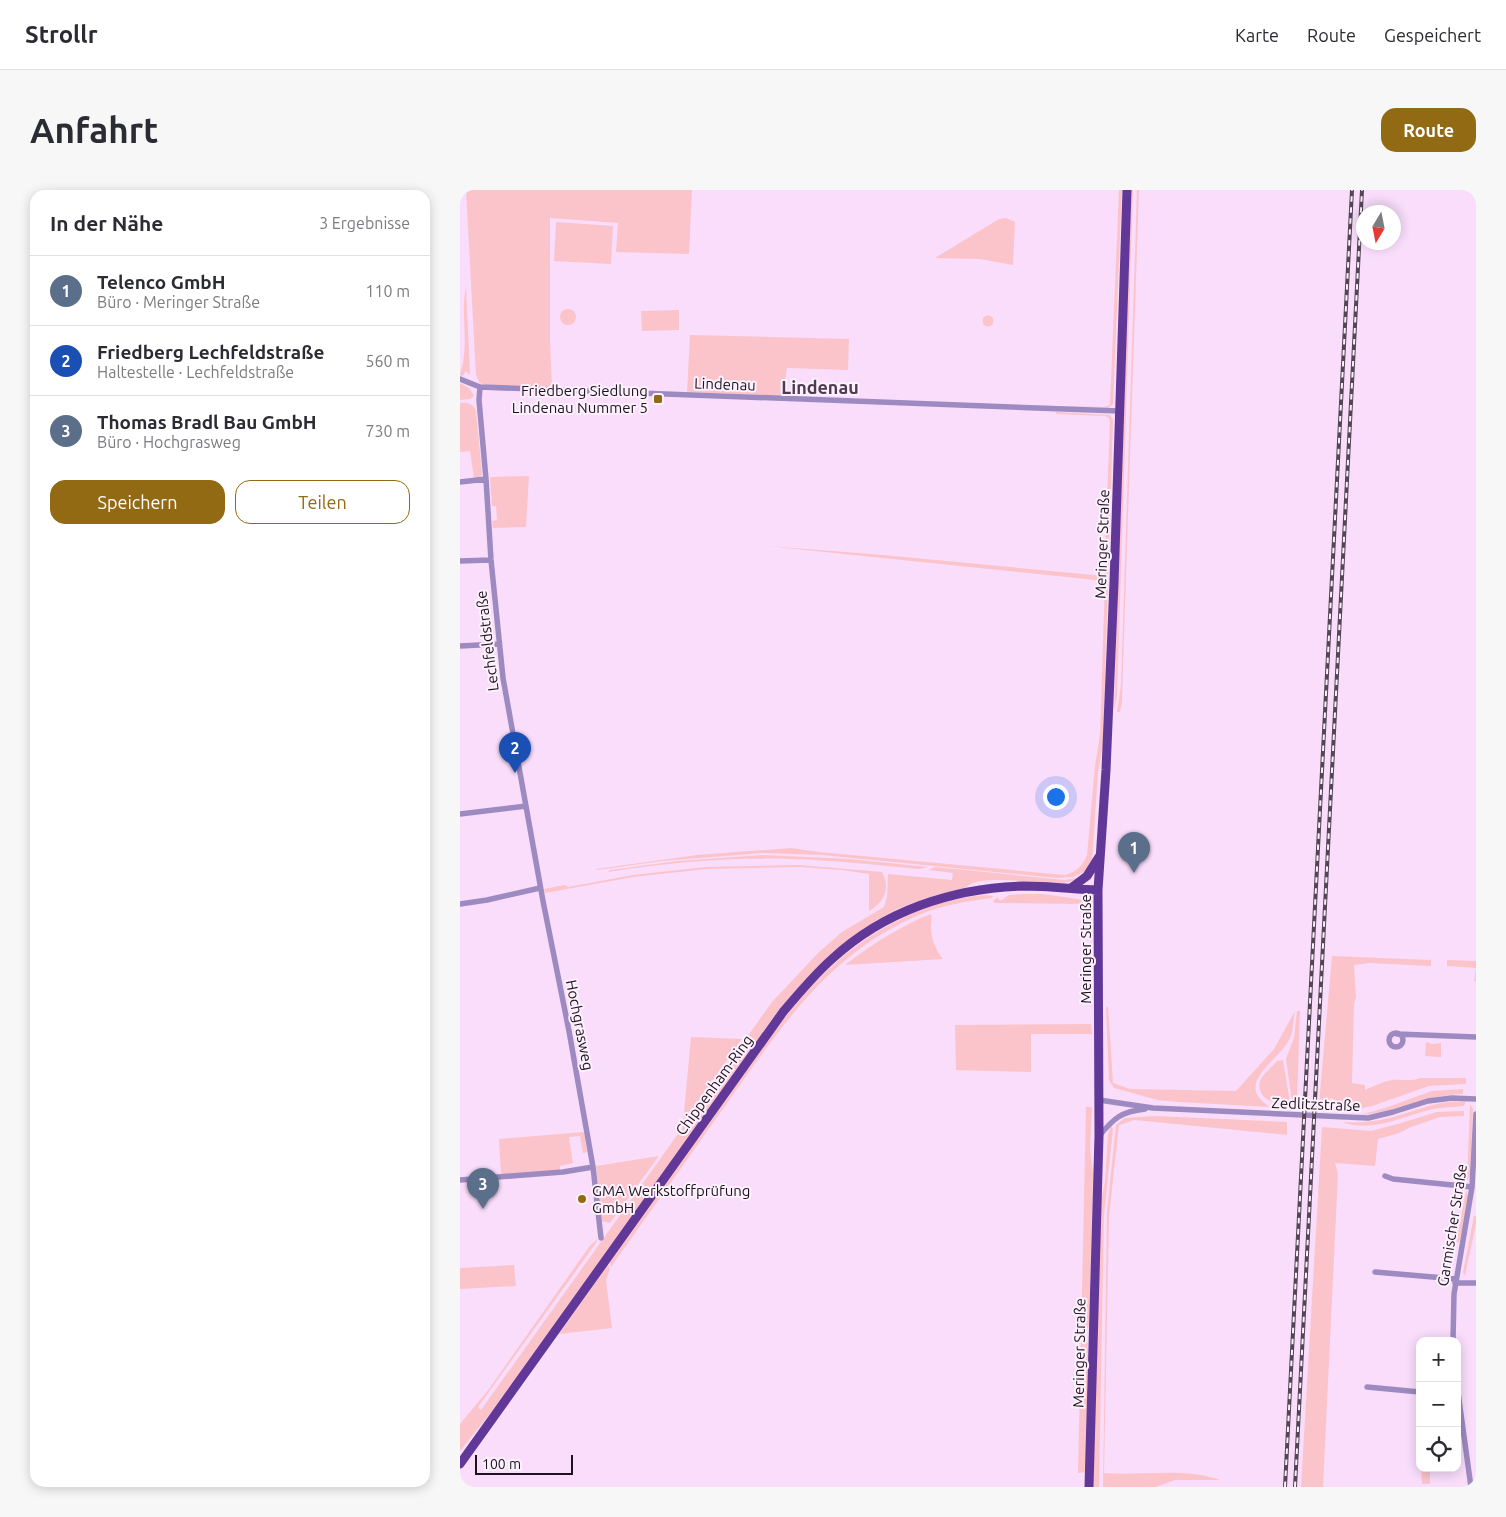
<!DOCTYPE html>
<html lang="de">
<meta charset="utf-8">
<style>
body{margin:0;font-family:Ubuntu,sans-serif;background:#f7f7f7;color:#2b2b33}
.controls{position:absolute;right:15px;bottom:15px;display:grid;overflow:hidden;border-radius:10px;box-shadow:0 2px 12px #0003}
.controls button{width:45px;height:45px;display:grid;place-items:center;padding:0;border:0;border-bottom:1px solid #e1e1e2;background:#fff;color:#2b2b33;font:25px sans-serif}
.compass{position:absolute;left:896px;top:15px;width:45px;height:45px;border-radius:50%;background:#fff;box-shadow:0 2px 12px #0003;rotate:190deg}
.scale{position:absolute;left:15px;bottom:12px;width:98px;box-sizing:border-box;padding-left:5px;border:2px solid #1d131e;border-top:0;font-size:14px;line-height:18px;white-space:nowrap;color:#1d131e;-webkit-text-stroke:4px #fcf1fd;paint-order:stroke}
.you{position:absolute;left:595px;top:606px;width:18px;height:18px;margin:-12px;border:4px solid #fff;border-radius:50%;background:#1a73e8;box-shadow:0 0 0 8px #1a73e833}
.badge{display:grid;place-items:center;width:32px;height:32px;border-radius:50%;background:#936a14;color:#fff;font-size:16px;font-weight:700}
.pin{position:absolute;translate:-50% -41px;filter:drop-shadow(0 1px 2px #0008)}
.pin::after{content:'';position:absolute;top:26px;width:18px;height:15px;background:inherit;clip-path:polygon(0 0,100% 0,50% 100%)}
.list{margin:0;padding:0;list-style:none}
h2{display:flex;justify-content:space-between;align-items:center;height:65px;margin:0;padding:0 20px;font-size:21px}
h2 small{font-size:16px;font-weight:400;color:#7c7c81}
.list li{display:grid;grid-template-columns:32px 1fr auto;gap:15px;align-items:center;box-sizing:border-box;height:70px;padding:0 20px;border-top:1px solid #e1e1e2}
.list b{display:block;font-size:19px;white-space:nowrap}
.list p{margin:0;font-size:16px;white-space:nowrap;color:#7c7c81}
.list em{font-size:16px;font-style:normal;color:#7c7c81}
.actions{display:flex;gap:10px;padding:15px 20px}
.actions a{flex:1;padding:11px 0;border:1px solid #936a14;border-radius:15px;text-align:center;font-size:18px;color:#936a14}
.actions .main{background:#936a14;color:#fff}
.icon{flex:none;width:28px;height:28px;fill:none;stroke:currentColor;stroke-width:2;stroke-linecap:round;stroke-linejoin:round}
.map{position:relative;flex:none;width:1016px;height:1297px;overflow:hidden;border-radius:15px}
header{display:flex;align-items:center;gap:30px;box-sizing:border-box;height:70px;padding:0 25px;background:#fff;border-bottom:1px solid #e1e1e2}
header strong{font-size:24px}
nav{display:flex;gap:28px;margin-inline-start:auto;font-size:18px}
.intro{display:flex;align-items:center;justify-content:space-between;box-sizing:border-box;height:120px;padding:0 30px}
h1{margin:0;font-size:35px}
.button{padding:12px 22px;border-radius:15px;background:#936a14;color:#fff;font-size:18px;font-weight:700}
main{display:flex;gap:30px;padding:0 30px}
aside{flex:1;background:#fff;border-radius:15px;box-shadow:0 2px 12px #0003}
.map>svg:first-child{display:block}
.green{fill:#fbc4cb}
.lines{fill:none;stroke-linecap:round;stroke-linejoin:round}
.street{stroke:#9c8ac0;stroke-width:5.5}
.primary{stroke:#613798;stroke-width:9}
.rail-casing{stroke:#534555;stroke-width:4}
.rail{stroke:#fcf1fd;stroke-width:2;stroke-dasharray:5.5;stroke-linecap:butt}
.poi-dot{fill:#936a14;stroke:#fcf1fd;stroke-width:2}
.labels{text-anchor:middle;dominant-baseline:central;stroke-width:4;stroke-linejoin:round;paint-order:stroke}
.street-label{font-size:15px;fill:#1d131e;stroke:#fcf1fd}
.poi-label{font-size:15px;fill:#1d131e;stroke:#fcf1fd;text-anchor:end}
.quarter-label{font-size:18px;font-weight:bold;fill:#503a52;stroke:#fcf1fd}
</style>
<header>
<strong>Strollr</strong>
<nav><a>Karte</a><a>Route</a><a>Gespeichert</a></nav>
</header>
<div class="intro"><h1>Anfahrt</h1><a class="button">Route</a></div>
<main>
<aside>
<h2>In der Nähe<small>3 Ergebnisse</small></h2>
<ul class="list">
<li><span class="badge" style="background:#5c6f8a">1</span><div><b>Telenco GmbH</b><p>Büro · Meringer Straße</p></div><em>110 m</em></li>
<li><span class="badge" style="background:#1a4fb4">2</span><div><b>Friedberg Lechfeldstraße</b><p>Haltestelle · Lechfeldstraße</p></div><em>560 m</em></li>
<li><span class="badge" style="background:#5c6f8a">3</span><div><b>Thomas Bradl Bau GmbH</b><p>Büro · Hochgrasweg</p></div><em>730 m</em></li>
</ul>
<div class="actions"><a class="main">Speichern</a><a>Teilen</a></div>
</aside>
<div class="map">
<svg width="1016" height="1297" viewBox="0 0 1016 1297">
<rect width="100%" height="100%" fill="#f9ddfb"/>
<path class="green" d="M 6,0 L 232,0 L 229,64 L 156,62 L 158,33 L 90,28 L 90,152 L 92,197 L 23,195 L 19,192 L 16,185 Z
M 659,0 L 662,0 L 653,214 L 648,218 L 551,215 L 643,217 L 648,216 L 650,214 Z
M 671,0 L 673,0 L 657,507 L 654,520 Z
M 677,0 L 679,0 L 664,445 L 662,511 L 660,522 L 657,522 L 661,495 Z
M 546,28 L 555,32 L 553,75 L 519,69 L 475,68 L 539,29 Z
M 96,32 L 153,36 L 151,74 L 94,71 Z
M 6,97 L 10,185 L 6,181 L 2,187 L 0,184 C 10,156 0,123 6,97 Z
M100 127a8 8 0 1 1 16 0a8 8 0 1 1-16 0Z
M 219,120 L 219,140 L 182,141 L 181,121 Z
M522.5 131a5.5 5.5 0 1 1 11 0a5.5 5.5 0 1 1-11 0Z
M 230,145 L 389,149 L 388,180 L 327,178 L 324,198 L 324,206 L 227,202 Z
M 0,193 L 9,198 L 14,206 L 10,209 L 0,210 Z
M 0,213 C 8,212 14,214 16,221 L 22,284 L 20,287 L 14,288 L 10,261 L 0,262 Z
M 596,222 L 650,225 L 653,230 L 643,555 L 638,582 L 632,672 L 626,684 L 624,682 L 613,687 L 597,688 L 362,665 L 302,663 L 202,671 L 137,680 L 136,679 L 237,665 L 331,658 L 359,662 L 605,685 C 616,682 623,676 627,665 L 635,576 L 640,544 L 645,391 L 307,356 L 423,365 L 644,386 L 650,231 L 649,228 L 645,226 L 596,224 Z
M 69,286 L 66,337 L 33,338 L 32,331 L 37,330 L 36,316 L 32,316 L 30,287 Z
M 303,665 L 390,669 L 468,677 L 459,679 C 416,675 373,670 330,669 C 269,667 208,673 148,682 L 150,680 L 218,671 Z
M 339,675 L 422,682 C 431,699 424,712 409,721 L 409,684 L 382,680 L 339,677 L 246,679 L 173,687 L 85,703 L 84,699 L 105,695 L 108,697 L 173,685 L 246,677 Z
M 475,677 L 604,690 L 618,688 C 605,699 557,689 540,690 C 531,690 521,690 513,693 C 508,695 506,698 500,699 C 476,705 450,712 428,724 C 381,749 346,787 313,828 L 41,1210 L 0,1261 L 0,1234 L 29,1199 L 129,1057 L 137,1049 L 136,1053 L 18,1217 L 21,1220 L 312,812 L 359,762 L 382,742 L 424,717 L 427,707 L 428,684 L 492,690 L 493,683 L 469,680 Z
M 564,704 L 584,704 L 624,710 L 626,714 L 535,713 L 533,711 L 538,707 L 539,710 L 542,710 L 549,705 Z
M 526,705 L 533,706 L 532,708 C 508,711 482,715 459,725 C 367,764 320,839 265,916 C 227,970 189,1023 151,1077 L 149,1072 C 186,1021 222,970 259,918 C 312,844 357,769 443,728 C 470,715 497,707 526,705 Z
M 471,724 C 472,729 471,732 471,737 C 471,749 476,760 483,769 L 385,775 C 411,755 440,736 471,724 Z
M 872,766 L 971,770 L 971,776 L 909,773 L 894,775 L 896,807 L 894,814 L 892,893 L 905,895 L 905,900 C 914,896 922,892 932,890 C 942,889 951,892 960,888 L 1006,888 L 1006,894 L 969,896 L 912,916 L 889,921 L 859,920 L 872,917 L 877,911 L 871,908 L 866,913 L 859,914 Z
M 987,770 L 1016,771 L 1016,791 L 1014,791 L 1016,778 L 987,776 Z
M 648,816 L 653,893 L 670,899 L 776,901 L 814,859 L 835,821 C 833,829 834,840 830,848 C 819,872 772,893 810,917 L 718,912 L 698,910 L 654,898 L 649,890 L 646,818 Z
M 837,821 L 840,821 L 837,912 L 832,911 L 826,869 L 834,848 Z
M 631,834 L 632,844 L 571,844 L 571,882 L 496,880 L 495,835 Z
M 231,847 L 282,849 L 223,933 Z
M 966,852 L 972,854 L 981,853 L 981,867 L 965,866 Z
M 823,870 L 830,913 C 818,912 805,914 800,900 C 799,897 799,892 801,889 C 804,883 812,877 817,871 Z
M 1003,899 L 1003,904 C 967,905 936,922 900,925 L 925,918 L 972,901 Z
M 1006,911 L 1004,916 C 993,917 981,917 969,920 C 941,927 912,943 882,932 C 896,933 911,932 925,929 C 955,922 973,911 1006,911 Z
M 1010,914 L 1013,919 L 1010,987 L 1007,991 Z
M 626,917 L 632,917 L 630,959 L 633,983 L 629,1136 L 624,1142 L 624,1149 L 628,1153 L 626,1282 L 618,1283 Z
M 1004,921 L 1004,926 L 980,927 L 951,937 L 939,943 L 918,949 L 915,976 L 875,973 L 878,984 L 863,1297 L 841,1297 L 862,937 L 911,941 L 941,933 L 977,922 Z
M 696,926 L 827,932 L 827,945 L 674,930 L 659,935 L 649,1026 L 644,1283 C 680,1286 726,1277 760,1290 L 715,1290 L 696,1297 L 643,1297 L 647,1021 L 656,935 L 665,928 Z
M 651,936 L 653,939 L 644,1025 L 639,1297 L 633,1297 L 640,1016 L 645,990 L 648,944 Z
M 124,942 L 127,962 L 123,963 L 120,946 L 109,947 L 113,973 L 100,976 L 100,981 L 41,985 L 39,949 Z
M 199,966 L 150,1033 L 141,1031 L 136,976 Z
M 1006,1001 C 1012,1011 1002,1040 999,1052 L 996,1053 Z
M 1014,1026 L 1016,1026 L 1016,1034 L 1005,1085 L 1007,1089 L 1003,1082 Z
M 148,1074 L 150,1079 L 146,1090 L 152,1138 L 99,1144 Z
M 54,1075 L 56,1096 L 0,1099 L 0,1078 Z
M 961,1278 L 970,1278 L 970,1294 L 962,1294 Z"/>
<g class="lines">
<path class="street" d="M 0,189 L 20,197 L 659,221
M 20,197 L 19,210 L 26,289 L 31,370 L 43,488 L 83,711 L 109,841 L 133,977 L 141,1048
M 0,292 L 26,289
M 0,371 L 31,370
M 0,456 L 39,454
M 0,624 L 66,616
M 0,714 L 27,710 L 80,698
M929 850a7 7 0 1 1 14 0a7 7 0 1 1-14 0Z
M 937,844 L 1016,847
M 639,910 L 693,918 L 908,928 L 933,922 L 968,911 L 992,908 L 1016,909
M 639,946 C 655,927 661,922 685,919
M 925,986 L 933,989 L 1012,997
M 0,990 L 103,982 L 133,977
M 915,1082 L 996,1089
M 995,1093 L 1016,1093
M 993,1151 L 994,1104 L 1012,997 L 1016,924
M 997,1195 L 1011,1297
M 907,1197 L 960,1202"/>
<path class="primary" d="M 611,698 L 627,686 L 639,667
M 0,1274 L 323,822 C 339,803 354,785 372,769 C 424,721 492,698 563,696 C 588,696 613,699 638,700
M 629,1297 L 639,946 L 638,700 L 646,580 L 654,393 L 667,0"/>
<g class="rail-casing">
<path id="rail" d="M 825,1297 L 892,0
M 835,1297 L 902,0"/>
</g>
<use href="#rail" class="rail"/>
</g>
<g class="poi-dot">
<rect x="193" y="204" width="10" height="10" rx="2.5"/>
<circle cx="122" cy="1009" r="5"/>
</g>
<g class="labels">
<g class="street-label">
<text transform="translate(265 194) rotate(2)">Lindenau</text>
<text transform="translate(642 354) rotate(-88)">Meringer Straße</text>
<text transform="translate(27 451) rotate(-97)">Lechfeldstraße</text>
<text transform="translate(625 759) rotate(-90)">Meringer Straße</text>
<text transform="translate(120 835) rotate(79)">Hochgrasweg</text>
<text transform="translate(254 895) rotate(-54)">Chippenham-Ring</text>
<text transform="translate(856 914) rotate(2)">Zedlitzstraße</text>
<text transform="translate(992 1035) rotate(-81)">Garmischer Straße</text>
<text transform="translate(619 1163) rotate(-89)">Meringer Straße</text>
</g>
<g class="poi-label">
<text x="188" y="200">Friedberg Siedlung<tspan x="188" dy="17">Lindenau Nummer 5</tspan></text>
<text x="132" y="1000" text-anchor="start">GMA Werkstoffprüfung<tspan x="132" dy="17">GmbH</tspan></text>
</g>
<g class="quarter-label">
<text x="360" y="197">Lindenau</text>
</g>
</g>
</svg>
<div class="controls">
<button>+</button>
<button>−</button>
<button><svg class="icon" aria-label="locate" viewBox="0 0 24 24"><circle cx="12" cy="12" r="6"/><path d="M12 2v4M12 18v4M2 12h4M18 12h4"/></svg></button>
</div>
<svg class="compass" viewBox="-18 -18 36 36"><path d="M0-13l5 13h-10z" fill="#e53935"/><path d="M0 13l5-13h-10z" fill="#7c7c81"/></svg>
<div class="scale">100 m</div>
<div class="you"></div>
<div class="pin badge" style="left:674px;top:683px;background:#5c6f8a">1</div>
<div class="pin badge" style="left:55px;top:583px;background:#1a4fb4">2</div>
<div class="pin badge" style="left:23px;top:1019px;background:#5c6f8a">3</div>
</div>
</main>
